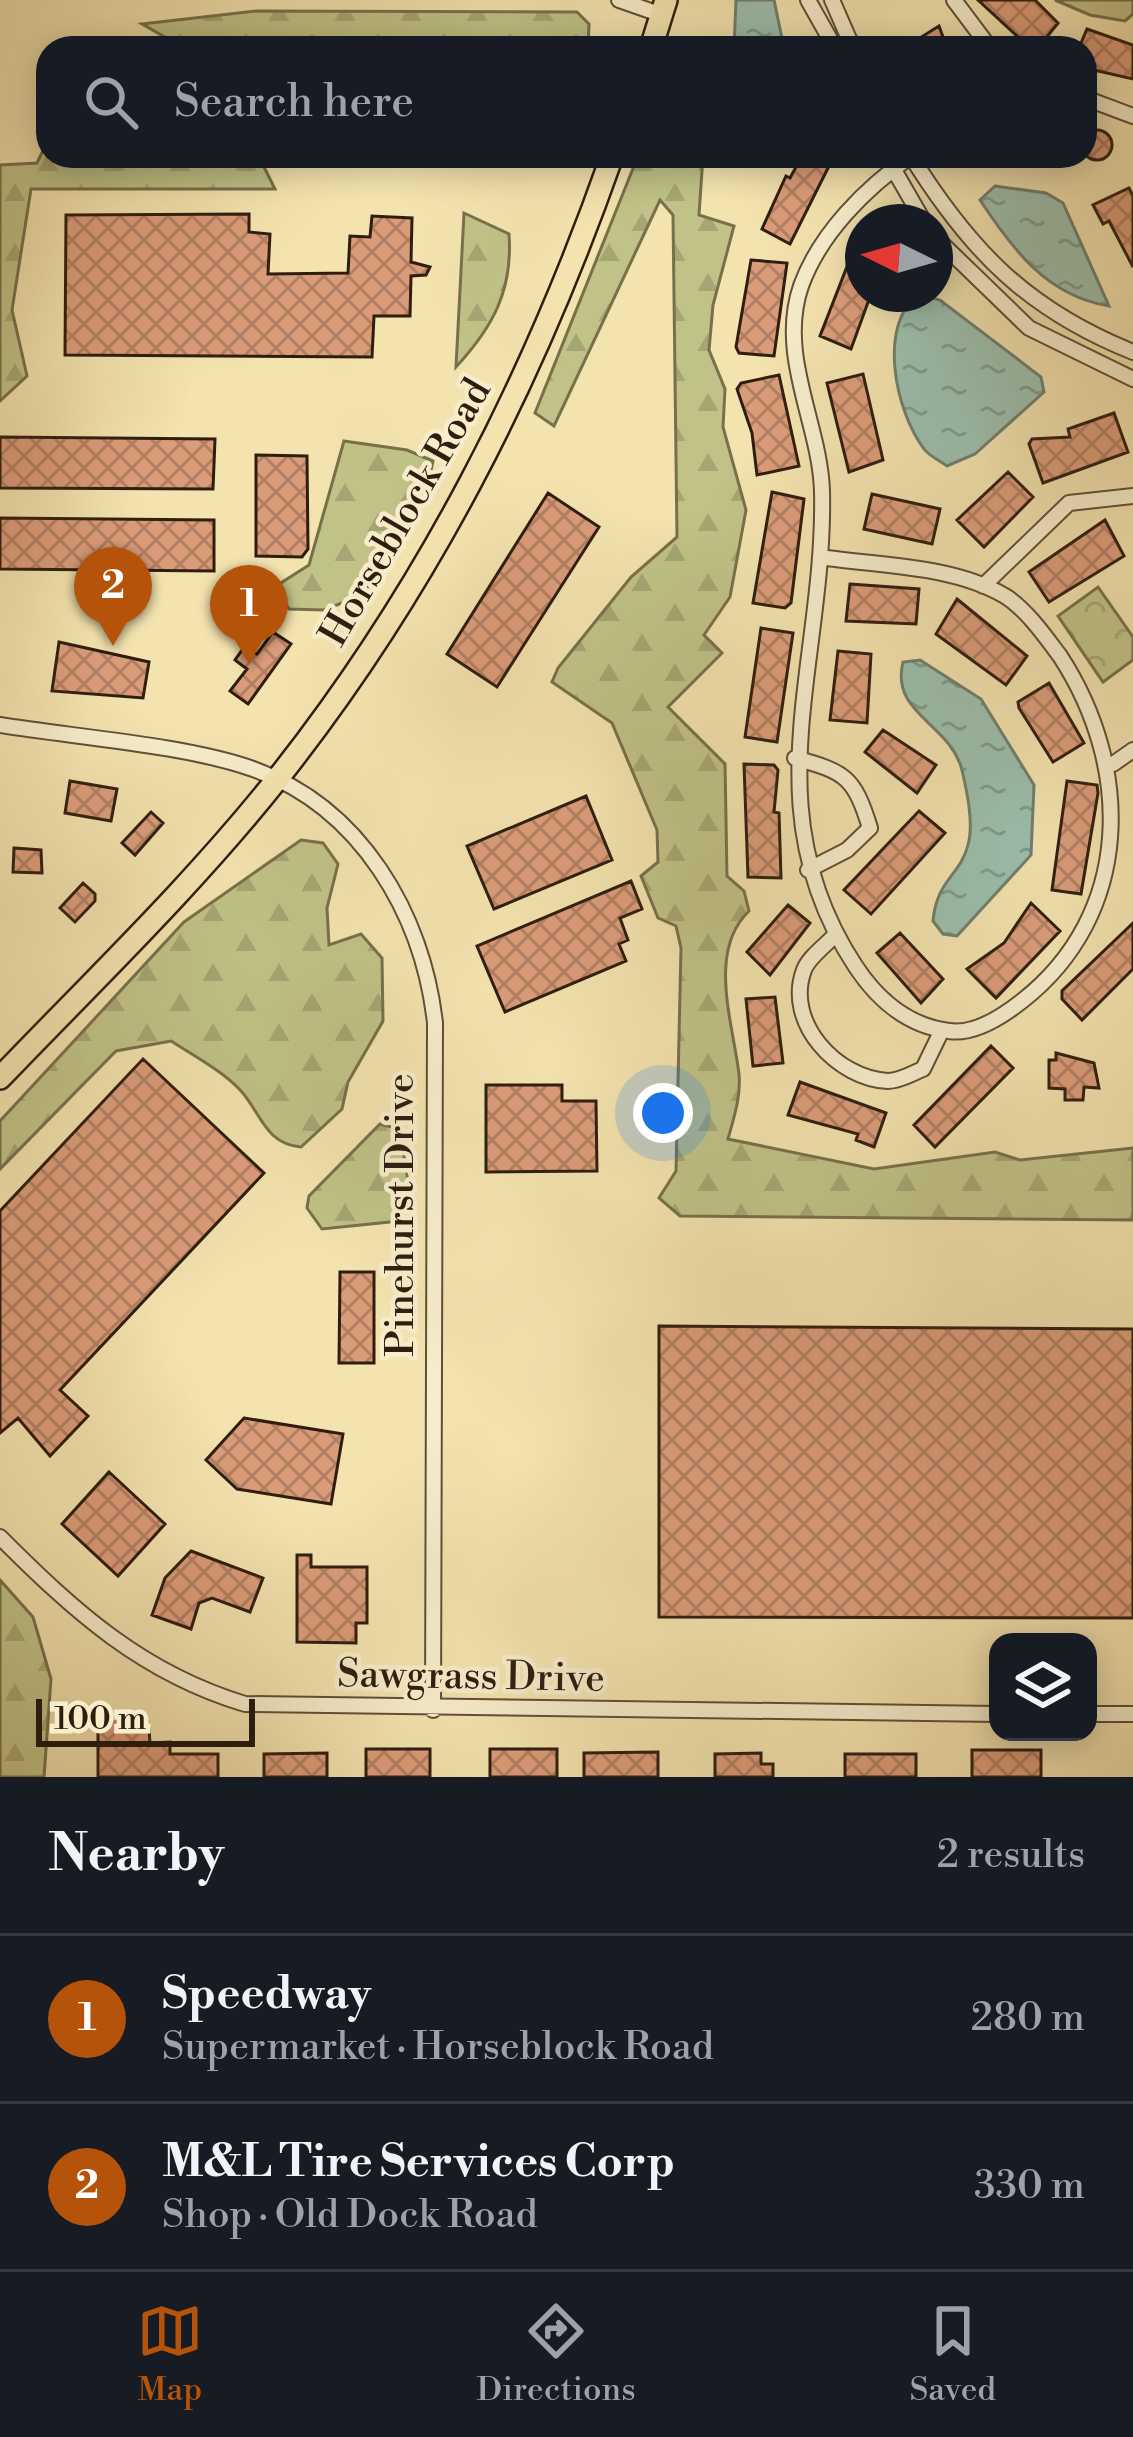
<!DOCTYPE html>
<meta charset="utf-8">
<style>
body{margin:0;font-family:"Libre Bodoni",serif;background:#242831;color:#f1f3f6}
.controls{position:absolute;right:36px;bottom:36px;display:grid;overflow:hidden;border-radius:24px;box-shadow:0 6px 30px #0003}
.controls button{width:108px;height:108px;display:grid;place-items:center;padding:0;border:0;border-bottom:3px solid #363941;background:#171b24;color:#f1f3f6;font:60px sans-serif}
.compass{position:absolute;left:845px;top:204px;width:108px;height:108px;border-radius:50%;background:#171b24;box-shadow:0 6px 30px #0003;rotate:275deg}
.scale{position:absolute;left:36px;bottom:30px;width:219px;box-sizing:border-box;padding-left:12px;border:6px solid #2f1e0f;border-top:0;font-size:33px;line-height:42px;white-space:nowrap;color:#2f1e0f;-webkit-text-stroke:9px #f7edcb;paint-order:stroke}
.you{position:absolute;left:663px;top:1113px;width:42px;height:42px;margin:-30px;border:9px solid #fff;border-radius:50%;background:#1a73e8;box-shadow:0 0 0 18px #1a73e833}
.badge{display:grid;place-items:center;width:78px;height:78px;border-radius:50%;background:#b45309;color:#fff;font-size:39px;font-weight:700}
.pin{position:absolute;translate:-50% -99px;filter:drop-shadow(0 3px 6px #0008)}
.pin::after{content:'';position:absolute;top:63px;width:42px;height:36px;background:inherit;clip-path:polygon(0 0,100% 0,50% 100%)}
.list{margin:0;padding:0;list-style:none}
h2{display:flex;justify-content:space-between;align-items:center;height:156px;margin:0;padding:0 48px;font-size:51px}
h2 small{font-size:39px;font-weight:400;color:#9ea1a6}
.list li{display:grid;grid-template-columns:78px 1fr auto;gap:36px;align-items:center;box-sizing:border-box;height:168px;padding:0 48px;border-top:3px solid #363941}
.list b{display:block;font-size:45px;white-space:nowrap}
.list p{margin:0;font-size:39px;white-space:nowrap;color:#9ea1a6}
.list em{font-size:39px;font-style:normal;color:#9ea1a6}
.icon{flex:none;width:66px;height:66px;fill:none;stroke:currentColor;stroke-width:2;stroke-linecap:round;stroke-linejoin:round}
.map{position:relative;flex:none;width:1133px;height:1777px;overflow:hidden}
.search{position:absolute;background:#171b24;box-shadow:0 6px 30px #0003;left:36px;right:36px;top:36px;height:132px;display:flex;align-items:center;gap:30px;box-sizing:border-box;padding:0 42px;border-radius:36px;color:#9ea1a6;font-size:45px}
.sheet{height:492px;background:#171b24}
nav{display:flex;justify-content:space-around;align-items:center;box-sizing:border-box;height:168px;border-top:3px solid #363941;background:#171b24;font-size:33px;color:#9ea1a6}
nav a{display:grid;justify-items:center;gap:6px}
nav .on{color:#b45309}
.map>svg:first-child{display:block}
.forest{fill:url(#forest-firs);stroke:#78704b;stroke-width:3}
.park{fill:url(#park-crowns);stroke:#78704b;stroke-width:3}
.water{fill:url(#water-ripples);stroke:#707e6d;stroke-width:3}
.building{fill:url(#building-cross-hatch);stroke:#2f1e0f;stroke-width:3}
.lines{fill:none;stroke-linecap:round;stroke-linejoin:round}
.minor-casing{stroke:#604f37;stroke-width:18}
.primary-casing{stroke:#2f1e0f;stroke-width:26}
.minor{stroke:#f7edcb;stroke-width:14}
.primary{stroke:#f3e3af;stroke-width:21}
.labels{text-anchor:middle;dominant-baseline:central;stroke-width:9;stroke-linejoin:round;paint-order:stroke}
.street-label{font-size:39px;fill:#2f1e0f;stroke:#f7edcb}
</style>
<div class="map">
<svg width="1133" height="1777" viewBox="0 0 1133 1777">
<defs>
<pattern id="forest-firs" width="22" height="20" patternUnits="userSpaceOnUse" patternTransform="scale(3)"><rect width="22" height="20" fill="#c0c287"/><path d="M5 1l3.5 6h-7zM16 11l3.5 6h-7z" fill="#a5a673"/></pattern>
<pattern id="park-crowns" width="20" height="18" patternUnits="userSpaceOnUse" patternTransform="scale(3)"><rect width="20" height="18" fill="#c0c287"/><path d="M2 6a3 3 0 1 1 6 0M12 15a3 3 0 1 1 6 0" fill="none" stroke="#a5a673"/></pattern>
<pattern id="water-ripples" width="26" height="14" patternUnits="userSpaceOnUse" patternTransform="scale(3)"><rect width="26" height="14" fill="#9bbeac"/><path d="M2 4q2-2 4 0t4 0M15 11q2-2 4 0t4 0" fill="none" stroke="#7f9a8a"/></pattern>
<pattern id="building-cross-hatch" width="8" height="8" patternUnits="userSpaceOnUse" patternTransform="scale(3)"><rect width="8" height="8" fill="#db9c79"/><path d="M0 0l8 8M0 8l8-8" fill="none" stroke="#b27f62"/></pattern>
</defs>
<rect width="100%" height="100%" fill="#f3e3af"/>
<filter id="stains"><feTurbulence type="fractalNoise" baseFrequency=".00167" numOctaves="4"/><feColorMatrix values="0 0 0 0 .2 0 0 0 0 .09 0 0 0 0 .02 0 0 0 .5 -.17"/></filter>
<radialGradient id="worn" r=".72"><stop offset=".6" stop-color="#630" stop-opacity="0"/><stop offset="1" stop-color="#630" stop-opacity=".3"/></radialGradient>
<path class="forest" d="M 1055,0 L 1133,0 L 1133,14 L 1125,21 L 1090,15 Z
M 257,11 L 577,12 L 589,24 L 588,48 L 184,48 L 142,24 Z
M 48,140 L 48,156 L 282,156 L 261,161 L 275,189 L 31,189 L 12,310 L 27,376 L 0,401 L 0,165 L 37,163 Z
M 638,156 L 703,156 L 699,215 L 734,226 L 713,305 L 709,350 L 725,389 L 723,427 L 746,510 L 730,597 L 704,635 L 722,653 L 668,707 L 725,764 L 727,876 L 744,891 L 749,911 C 707,951 733,1023 739,1074 C 741,1097 734,1117 728,1139 L 874,1169 L 995,1152 L 1020,1160 L 1133,1148 L 1133,1220 L 680,1216 L 659,1198 L 676,1171 L 681,948 L 676,926 L 658,918 L 641,876 L 658,862 L 657,830 L 612,723 L 552,682 L 558,668 L 631,577 L 677,537 L 673,215 L 660,200 L 554,426 L 535,413 Z
M 464,213 L 509,234 C 513,290 493,327 456,367 Z
M 344,441 L 407,450 L 433,461 L 426,495 L 385,541 L 365,594 L 324,610 L 289,609 L 273,588 L 309,565 Z
M 301,840 L 323,843 L 338,864 L 327,908 L 329,945 L 361,934 L 382,958 L 383,1021 L 348,1082 L 342,1109 L 301,1147 C 265,1144 261,1113 241,1091 C 224,1072 193,1055 171,1041 L 116,1051 L 0,1169 L 0,1121 L 184,922 Z
M 380,1124 L 395,1128 C 407,1159 414,1190 399,1221 L 322,1229 L 307,1208 L 309,1196 Z
M 0,1580 L 33,1617 L 51,1679 L 44,1777 L 0,1777 Z"/>
<path class="park" d="M 1098,587 L 1133,637 L 1133,660 L 1103,682 L 1058,616 Z"/>
<path class="water" d="M 736,0 L 774,0 L 784,48 L 734,48 Z
M 995,186 L 1046,193 L 1063,203 L 1109,306 C 1047,296 1013,250 980,200 Z
M 918,294 L 940,300 L 1041,377 L 1044,392 L 975,454 L 947,466 C 939,460 929,456 924,449 C 896,412 877,327 918,294 Z
M 920,660 L 981,699 L 1034,785 L 1031,855 L 957,936 L 943,934 L 933,921 C 937,879 960,876 968,845 C 974,823 967,792 962,770 C 950,723 890,714 903,662 Z"/>
<path class="building" d="M 978,0 L 1035,0 L 1058,23 L 1038,48 L 1030,48 Z
M 939,26 L 947,48 L 902,48 L 923,36 Z
M 1087,29 L 1133,45 L 1133,79 L 1085,68 L 1085,48 L 1079,48 Z
M1082 145a15 15 0 1 1 30 0a15 15 0 1 1-30 0Z
M 802,156 L 834,156 L 790,244 L 762,229 L 786,176 L 790,178 Z
M 1129,188 L 1133,196 L 1133,267 L 1109,221 L 1103,224 L 1093,205 Z
M 249,214 L 249,232 L 270,234 L 268,274 L 348,273 L 350,236 L 370,237 L 372,216 L 412,218 L 411,262 L 430,267 L 426,275 L 411,276 L 410,316 L 374,316 L 372,357 L 65,355 L 66,215 Z
M 862,228 L 863,294 L 871,294 L 851,349 L 820,336 Z
M 751,260 L 787,263 L 774,356 L 739,353 L 736,347 Z
M 863,374 L 883,460 L 849,472 L 827,383 Z
M 779,375 L 799,466 L 757,475 L 752,433 L 737,389 L 741,383 Z
M 1114,413 L 1128,452 L 1043,483 L 1029,444 L 1032,439 L 1070,437 L 1068,429 Z
M 0,437 L 215,439 L 213,489 L 0,488 Z
M 256,455 L 307,456 L 308,549 L 302,557 L 256,556 Z
M 1008,472 L 1033,497 L 984,547 L 957,520 Z
M 772,492 L 804,499 L 791,603 L 785,608 L 753,603 Z
M 548,493 L 599,527 L 497,687 L 447,654 Z
M 872,494 L 940,509 L 932,544 L 864,529 Z
M 0,518 L 214,520 L 214,571 L 0,569 Z
M 1105,520 L 1124,556 L 1049,602 L 1029,572 Z
M 850,584 L 919,589 L 916,624 L 846,621 Z
M 957,599 L 1027,656 L 1006,685 L 936,634 Z
M 761,628 L 793,633 L 777,742 L 745,737 Z
M 273,632 L 291,644 L 248,704 L 230,691 L 247,669 L 235,660 L 245,646 L 257,654 Z
M 59,642 L 149,662 L 143,698 L 52,691 Z
M 838,651 L 871,654 L 867,723 L 830,720 Z
M 1049,683 L 1084,743 L 1053,762 L 1019,708 L 1018,702 Z
M 883,730 L 936,765 L 917,793 L 865,752 Z
M 744,764 L 774,765 L 778,770 L 774,812 L 779,813 L 781,878 L 748,877 Z
M 70,781 L 117,789 L 111,821 L 65,813 Z
M 1067,781 L 1097,785 L 1098,793 L 1081,894 L 1052,890 Z
M 586,796 L 612,860 L 494,909 L 467,846 Z
M 919,811 L 945,833 L 871,914 L 844,890 Z
M 151,812 L 163,823 L 135,855 L 122,843 Z
M 14,848 L 41,850 L 42,873 L 13,872 Z
M 631,881 L 642,909 L 620,918 L 628,940 L 619,944 L 626,961 L 505,1012 L 477,946 Z
M 83,883 L 95,894 L 95,901 L 75,922 L 60,908 Z
M 1031,903 L 1060,931 L 996,998 L 967,969 L 1004,943 Z
M 788,905 L 810,923 L 770,975 L 747,952 Z
M 1133,923 L 1133,969 L 1082,1020 L 1062,999 L 1062,991 Z
M 900,933 L 943,979 L 921,1003 L 877,953 Z
M 775,997 L 783,1063 L 753,1066 L 746,999 Z
M 991,1046 L 1013,1068 L 935,1147 L 914,1125 Z
M 1056,1053 L 1094,1063 L 1099,1088 L 1084,1087 L 1083,1100 L 1065,1100 L 1065,1089 L 1049,1088 L 1049,1060 L 1056,1060 Z
M 143,1059 L 264,1173 L 60,1390 L 88,1416 L 50,1456 L 18,1418 L 0,1433 L 0,1211 Z
M 800,1082 L 886,1113 L 874,1147 L 856,1140 L 858,1134 L 788,1115 Z
M 486,1085 L 562,1085 L 562,1101 L 596,1101 L 597,1171 L 486,1172 Z
M 340,1272 L 374,1272 L 374,1363 L 339,1363 Z
M 659,1326 L 1133,1329 L 1133,1618 L 659,1617 Z
M 244,1418 L 343,1434 L 331,1504 L 237,1489 L 206,1460 Z
M 109,1472 L 165,1524 L 118,1576 L 62,1524 Z
M 191,1551 L 263,1578 L 250,1612 L 212,1598 L 199,1603 L 191,1629 L 152,1615 L 165,1578 Z
M 297,1555 L 311,1555 L 311,1567 L 367,1567 L 367,1623 L 356,1623 L 356,1643 L 297,1642 Z
M 125,1717 L 124,1729 L 149,1729 L 150,1743 L 170,1742 L 170,1754 L 218,1754 L 218,1777 L 98,1777 L 98,1718 Z
M 366,1749 L 430,1749 L 430,1777 L 366,1777 Z
M 490,1749 L 557,1749 L 557,1777 L 490,1777 Z
M 972,1750 L 1041,1750 L 1041,1777 L 972,1777 Z
M 658,1752 L 658,1777 L 584,1777 L 584,1753 Z
M 327,1753 L 327,1777 L 264,1777 L 264,1754 Z
M 761,1753 L 761,1764 L 773,1764 L 773,1777 L 715,1777 L 715,1754 Z
M 845,1754 L 916,1754 L 916,1777 L 845,1777 Z"/>
<g class="lines">
<g class="minor-casing">
<path id="minor" d="M 619,0 L 662,15
M 808,0 L 835,48
M 832,0 L 853,48
M 954,0 L 990,48
M 1085,98 L 1133,116
M 886,156 L 924,222
M 911,156 C 970,251 1028,310 1133,352
M 935,237 L 1029,328 L 1133,379
M 820,557 C 880,566 952,565 1005,596 C 1026,609 1045,636 1060,656 C 1133,768 1133,914 1022,1001 C 1003,1016 974,1035 949,1031 C 908,1026 878,1000 856,967 C 750,807 826,663 822,491 C 820,424 777,355 801,286 C 820,233 866,188 911,156
M 983,586 L 1069,503 L 1133,496
M 0,725 C 73,737 186,745 253,769 C 361,807 423,915 435,1023 L 433,1710
M 795,758 C 845,772 854,776 870,828 L 847,850 L 808,870
M 1113,764 L 1133,750
M 835,935 C 826,945 808,958 804,970 C 784,1023 838,1079 888,1081 C 900,1081 913,1073 923,1069 L 942,1030
M 0,1537 C 75,1612 142,1673 245,1704 L 998,1714
M 1088,1714 L 1133,1714"/>
</g>
<g class="primary-casing">
<path id="primary" d="M 651,48 L 666,0
M 0,1078 C 94,980 194,884 278,778 C 427,590 533,381 612,156"/>
</g>
<use href="#minor" class="minor"/>
<use href="#primary" class="primary"/>
</g>
<g class="labels">
<g class="street-label">
<text transform="translate(406 513) rotate(-60)">Horseblock Road</text>
<text transform="translate(401 1215) rotate(-90)">Pinehurst Drive</text>
<text transform="translate(471 1677) rotate(1)">Sawgrass Drive</text>
</g>
</g>
<rect width="100%" height="100%" filter="url(#stains)"/>
<rect width="100%" height="100%" fill="url(#worn)"/>
</svg>
<div class="controls">
<button><svg class="icon" aria-label="layers" viewBox="0 0 24 24"><path d="M12 4l9 5-9 5-9-5zM3 14l9 5 9-5"/></svg></button>
</div>
<svg class="compass" viewBox="-18 -18 36 36"><path d="M0-13l5 13h-10z" fill="#e53935"/><path d="M0 13l5-13h-10z" fill="#9ea1a6"/></svg>
<div class="scale">100 m</div>
<div class="you"></div>
<div class="pin badge" style="left:249px;top:664px">1</div>
<div class="pin badge" style="left:113px;top:646px">2</div>
<div class="search"><svg class="icon" aria-label="search" viewBox="0 0 24 24"><circle cx="10" cy="10" r="6"/><path d="M15 15l6 6"/></svg>Search here</div>
</div>
<section class="sheet">
<h2>Nearby<small>2 results</small></h2>
<ul class="list">
<li><span class="badge">1</span><div><b>Speedway</b><p>Supermarket · Horseblock Road</p></div><em>280 m</em></li>
<li><span class="badge">2</span><div><b>M&amp;L Tire Services Corp</b><p>Shop · Old Dock Road</p></div><em>330 m</em></li>
</ul>
</section>
<nav>
<a class="on"><svg class="icon" aria-label="map" viewBox="0 0 24 24"><path d="M3 6l6-2 6 2 6-2v14l-6 2-6-2-6 2zM9 4v14M15 6v14"/></svg>Map</a>
<a><svg class="icon" aria-label="directions" viewBox="0 0 24 24"><path d="M12 3l9 9-9 9-9-9zM9 14v-3h6M13 9l2 2-2 2"/></svg>Directions</a>
<a><svg class="icon" aria-label="saved" viewBox="0 0 24 24"><path d="M7 4h10v16l-5-4-5 4z"/></svg>Saved</a>
</nav>
